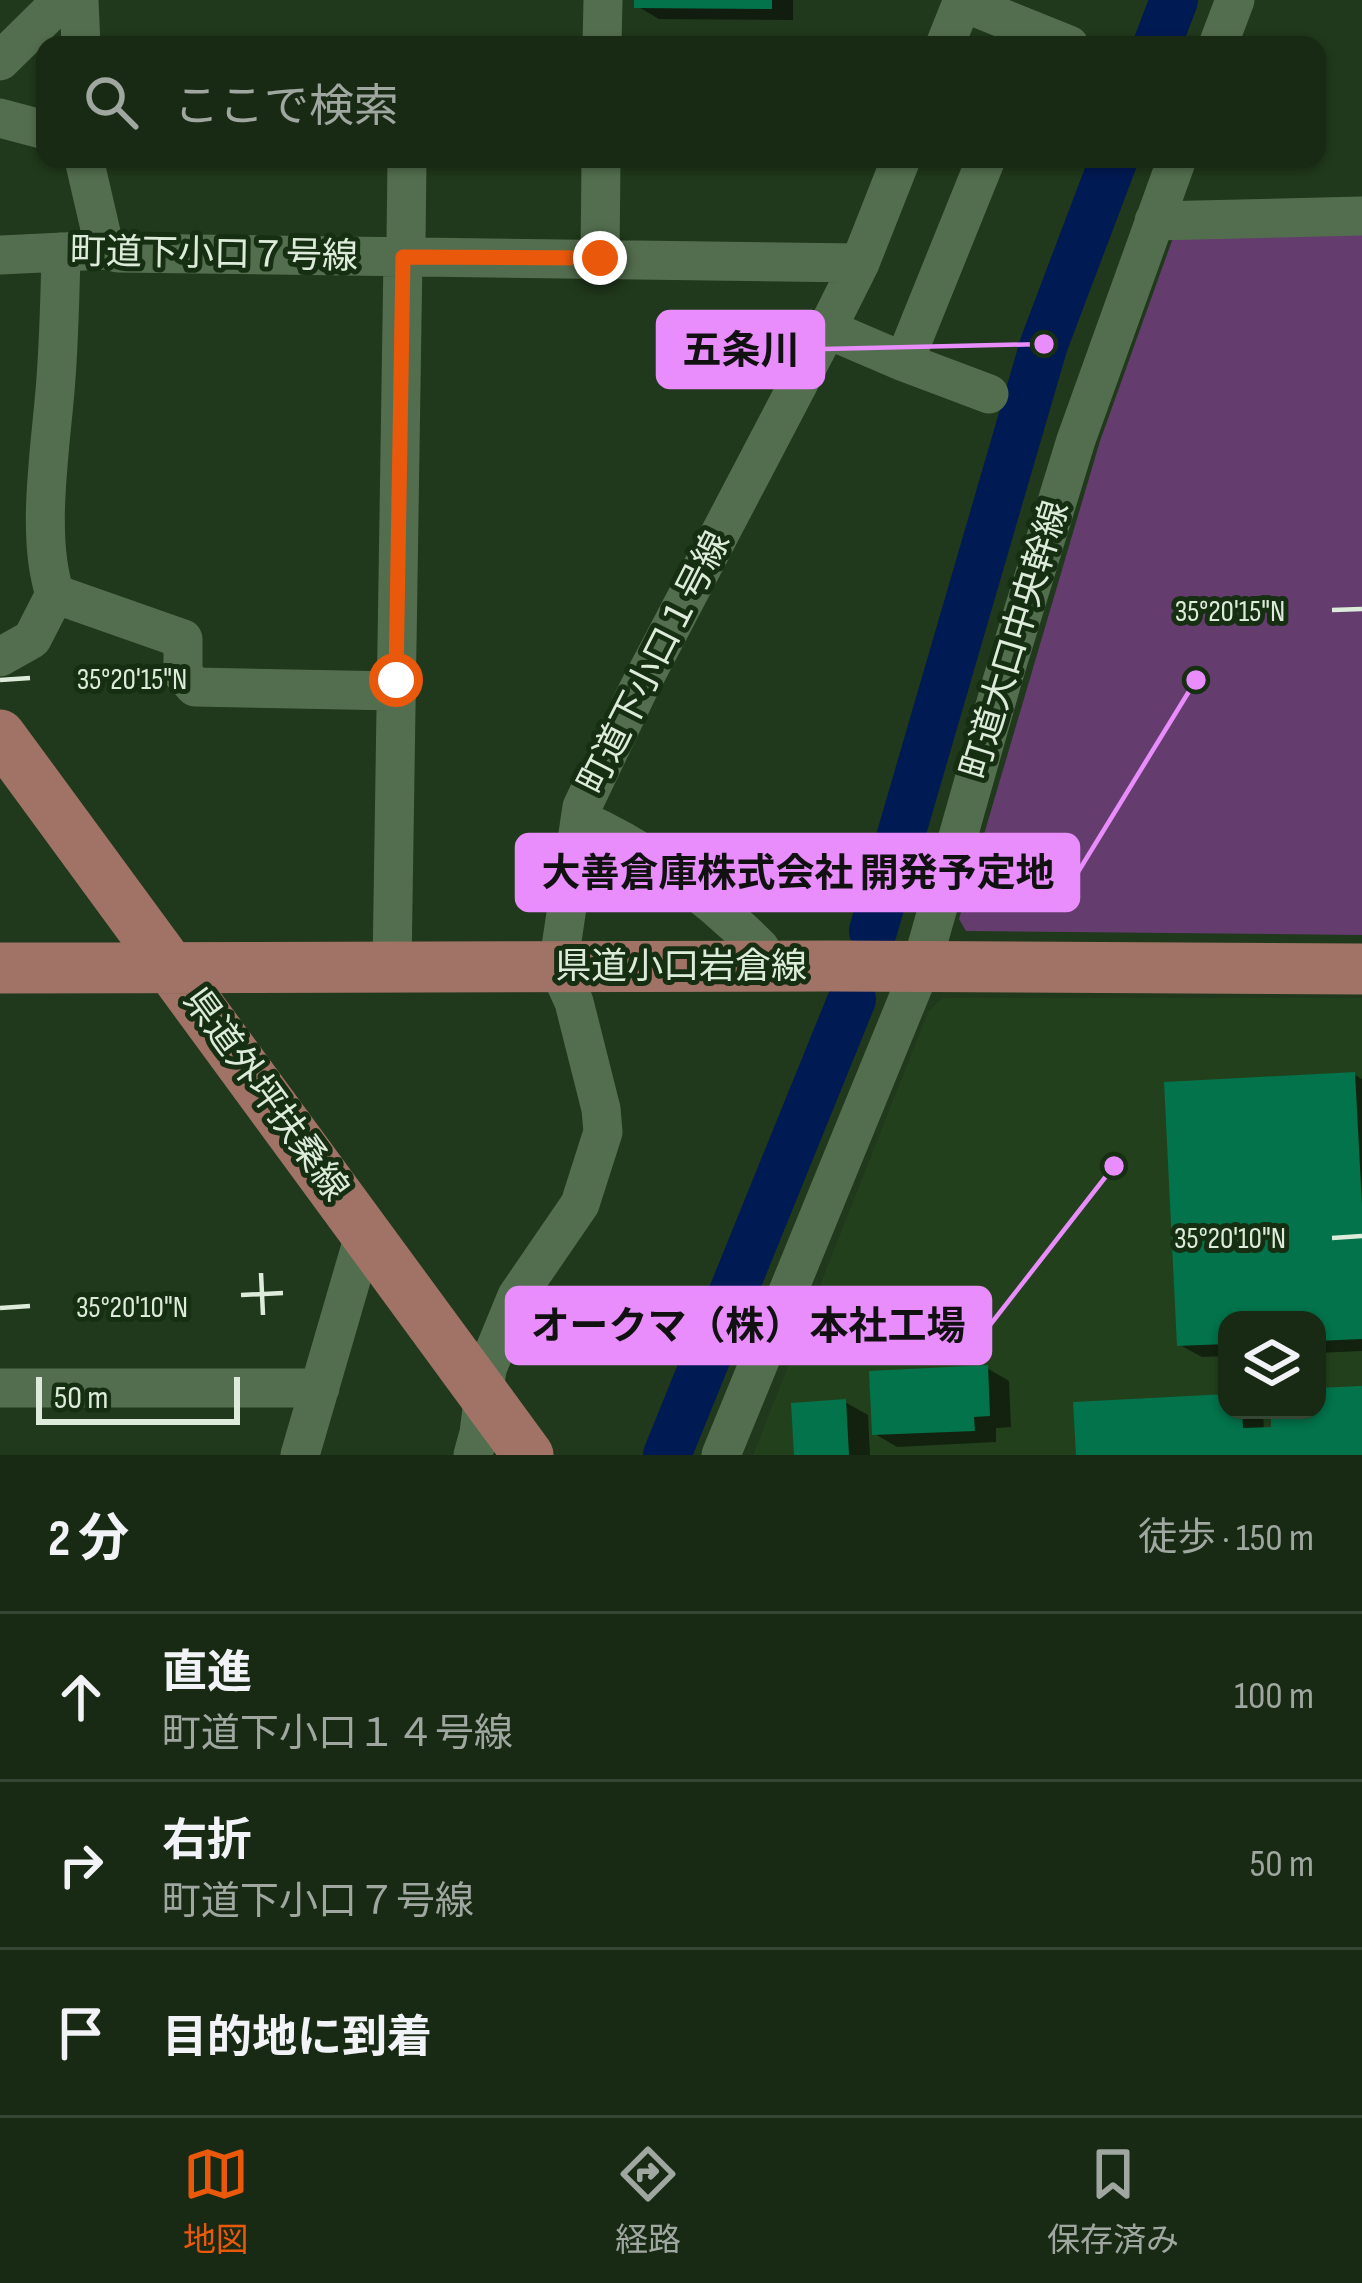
<!DOCTYPE html>
<html lang="ja">
<meta charset="utf-8">
<style>
body{margin:0;font-family:"Sofia Sans Condensed","Noto Sans JP",sans-serif;background:#253622;color:#f1f3f6}
.controls{position:absolute;right:36px;bottom:36px;display:grid;overflow:hidden;border-radius:24px;box-shadow:0 3px 9px #0004}
.controls button{width:108px;height:108px;display:grid;place-items:center;padding:0;border:0;border-bottom:3px solid #364634;background:#182a14;color:#f1f3f6;font:60px sans-serif}
.scale{position:absolute;left:36px;bottom:30px;width:204px;box-sizing:border-box;padding-left:12px;border:6px solid #ddecda;border-top:0;font-size:33px;line-height:42px;white-space:nowrap;color:#ddecda;-webkit-text-stroke:9px #162e11;paint-order:stroke}
.stop{position:absolute;width:36px;height:36px;margin:-27px;border:9px solid #ea580c;border-radius:50%;background:#fff}
.stop.end{background:#ea580c;border-color:#fff;box-shadow:0 3px 12px #0008}
.list{margin:0;padding:0;list-style:none}
h2{display:flex;justify-content:space-between;align-items:center;height:156px;margin:0;padding:0 48px;font-size:51px}
h2 small{font-size:39px;font-weight:400;color:#9fa7a0}
.list li{display:grid;grid-template-columns:78px 1fr auto;gap:36px;align-items:center;box-sizing:border-box;height:168px;padding:0 48px;border-top:3px solid #364634}
.list b{display:block;font-size:45px;white-space:nowrap}
.list p{margin:0;font-size:39px;white-space:nowrap;color:#9fa7a0}
.list em{font-size:39px;font-style:normal;color:#9fa7a0}
.icon{flex:none;width:66px;height:66px;fill:none;stroke:currentColor;stroke-width:2;stroke-linecap:round;stroke-linejoin:round}
.map{position:relative;flex:none;width:1362px;height:1455px;overflow:hidden}
.search{position:absolute;background:#182a14;box-shadow:0 3px 9px #0004;left:36px;right:36px;top:36px;height:132px;display:flex;align-items:center;gap:30px;box-sizing:border-box;padding:0 42px;border-radius:24px;color:#9fa7a0;font-size:45px}
.sheet{height:660px;background:#182a14}
nav{display:flex;justify-content:space-around;align-items:center;box-sizing:border-box;height:168px;border-top:3px solid #364634;background:#182a14;font-size:33px;color:#9fa7a0}
nav a{display:grid;justify-items:center;gap:6px}
nav .on{color:#ea580c}
.map>svg:first-child{display:block}
.built{fill:#23401d;fill-rule:evenodd}
.green{fill:#653c6e}
.shadow{fill:#0007}
.lines{fill:none;stroke-linecap:round;stroke-linejoin:round}
.river{stroke:#001a53;stroke-width:48}
.building{fill:#02734a}
.minor{stroke:#536e4e;stroke-width:39}
.major{stroke:#a07366;stroke-width:51}
.route{stroke:#ea580c;stroke-width:15}
.ticks{fill:none;stroke:#ddecda;stroke-width:4.5}
.labels{text-anchor:middle;dominant-baseline:central;stroke-width:10;stroke-linejoin:round;paint-order:stroke}
.street-label{font-size:36px;fill:#ddecda;stroke:#162e11}
.ticks-label{font-size:30px;text-anchor:middle;fill:#ddecda;stroke:#162e11;stroke-width:10;stroke-linejoin:round;paint-order:stroke}
.leader{fill:none;stroke:#e98dfd;stroke-width:4.5}
.callout-dot{fill:#e98dfd;stroke:#162e11;stroke-width:4.5}
.callout{fill:#e98dfd;stroke:#e98dfd;stroke-width:4.5}
.callout-label{font-size:39px;text-anchor:middle;font-weight:bold;fill:#111}
</style>
<div class="map">
<svg width="1362" height="1455" viewBox="0 0 1362 1455">
<rect width="100%" height="100%" fill="#20381b"/>
<path class="built" d="M 942,998 L 1362,998 L 1362,1455 L 753,1455 L 928,1012 ZM 1227,1320 L 1317,1320 L 1317,1410 L 1227,1410 Z"/>
<path class="green" d="M 1362,229 L 1362,935 L 966,931 L 959,919 L 1100,441 L 1174,235 Z"/>
<path class="shadow" d="M 637,0 L 793,0 L 793,20 L 659,19 L 637,6 Z
M 1355,1075 L 1362,1079 L 1362,1351 L 1317,1353 L 1317,1320 L 1227,1320 L 1227,1356 L 1202,1357 L 1180,1345 Z
M 987,1368 L 1009,1381 L 1011,1427 L 996,1428 L 996,1442 L 897,1447 L 875,1434 Z
M 1362,1389 L 1362,1455 L 1079,1455 L 1227,1397 L 1227,1410 L 1263,1410 L 1264,1430 L 1275,1430 L 1274,1410 L 1317,1410 L 1317,1391 Z
M 845,1402 L 868,1415 L 870,1455 L 797,1455 Z"/>
<g class="lines">
<path class="river" d="M 1157,45 L 1174,0
M 873,931 L 1044,344 L 1114,159
M 667,1455 L 852,999"/>
</g>
<path class="building" d="M 634,0 L 772,0 L 772,9 L 634,8 Z
M 1355,1072 L 1362,1205 L 1362,1339 L 1317,1341 L 1317,1320 L 1227,1320 L 1227,1344 L 1177,1346 L 1164,1082 Z
M 988,1365 L 990,1416 L 974,1417 L 975,1431 L 872,1435 L 869,1371 Z
M 1362,1386 L 1362,1455 L 1076,1455 L 1073,1402 L 1227,1394 L 1227,1410 L 1242,1410 L 1243,1428 L 1271,1427 L 1271,1410 L 1317,1410 L 1317,1388 Z
M 846,1399 L 849,1455 L 794,1455 L 791,1403 Z"/>
<g class="lines">
<path class="minor" d="M 79,0 L 81,45
M 962,2 L 1069,45
M 602,45 L 603,0
M 945,45 L 963,0
M 1218,45 L 1235,0
M 0,61 L 62,0
M 0,118 L 45,130
M 84,159 L 105,250
M 1154,221 L 1362,216
M 0,255 L 105,250 L 118,253 L 860,263
M 600,258 L 601,159
M 827,329 L 904,362 L 989,394
M 904,362 L 986,159
M 55,594 L 183,639 L 183,674 L 195,687 L 396,691
M 0,657 L 32,639 L 55,594 C 36,538 50,451 55,391 C 59,345 60,299 61,252
M 580,820 C 647,849 709,897 760,948 L 761,967
M 392,967 L 403,257 L 406,242 L 407,159
M 0,1388 L 320,1388
M 300,1455 L 365,1232
M 473,1455 L 479,1433 L 487,1369 L 517,1296 L 580,1204 L 603,1132 L 601,1109 L 574,1002 L 558,967 L 582,807 L 639,688 L 827,329 L 860,263 L 901,159
M 721,1455 L 921,967 L 1003,678 L 1076,440 L 1177,159"/>
<path class="major" d="M 0,735 L 528,1455
M 0,968 L 831,966 L 1362,969"/>
</g>
<g class="lines">
<path class="route" d="M 396,680 L 403,257 L 600,258"/>
</g>
<path class="ticks" d="M 1332,610 L 1362,609M 0,680 L 30,678M 1332,1238 L 1362,1236M 261,1273 L 263,1315M 241,1295 L 283,1293M 0,1308 L 30,1306"/>
<g class="labels">
<g class="street-label">
<text transform="translate(214 255) rotate(1)">町道下小口７号線</text>
<text transform="translate(1016 640) rotate(-73)">町道大口中央幹線</text>
<text transform="translate(655 663) rotate(-63)">町道下小口１号線</text>
<text x="681" y="967">県道小口岩倉線</text>
<text transform="translate(265 1095) rotate(54)">県道外坪扶桑線</text>
</g>
</g>
<g class="ticks-label">
<text x="1230" y="621">35°20'15"N</text>
<text x="132" y="689">35°20'15"N</text>
<text x="1230" y="1248">35°20'10"N</text>
<text x="132" y="1317">35°20'10"N</text>
</g>
<path class="leader" d="M1044 344L823 349M1196 680L1078 872M1114 1166L990 1325"/>
<g class="callout-dot">
<circle cx="1044" cy="344" r="12"/>
<circle cx="1196" cy="680" r="12"/>
<circle cx="1114" cy="1166" r="12"/>
</g>
<g class="callout">
<rect x="658" y="312" width="165" height="75" rx="12"/>
<rect x="517" y="835" width="561" height="75" rx="12"/>
<rect x="507" y="1288" width="483" height="75" rx="12"/>
</g>
<g class="callout-label">
<text x="741" y="363">五条川</text>
<text x="798" y="886">大善倉庫株式会社 開発予定地</text>
<text x="748" y="1339">オークマ（株） 本社工場</text>
</g>
</svg>
<div class="controls">
<button><svg class="icon" aria-label="layers" viewBox="0 0 24 24"><path d="M12 4l9 5-9 5-9-5zM3 14l9 5 9-5"/></svg></button>
</div>
<div class="scale">50 m</div>
<div class="stop" style="left:396px;top:680px"></div>
<div class="stop end" style="left:600px;top:258px"></div>
<div class="search"><svg class="icon" aria-label="search" viewBox="0 0 24 24"><circle cx="10" cy="10" r="6"/><path d="M15 15l6 6"/></svg>ここで検索</div>
</div>
<section class="sheet">
<h2>2 分<small>徒歩 · 150 m</small></h2>
<ul class="list">
<li><svg class="icon" aria-label="ahead" viewBox="0 0 24 24"><path d="M12 20V5M6 11l6-6 6 6"/></svg><div><b>直進</b><p>町道下小口１４号線</p></div><em>100 m</em></li>
<li><svg class="icon" aria-label="right" viewBox="0 0 24 24"><path d="M7 20v-9h11M14 6l5 5-5 5"/></svg><div><b>右折</b><p>町道下小口７号線</p></div><em>50 m</em></li>
<li><svg class="icon" aria-label="arrive" viewBox="0 0 24 24"><path d="M6 21V4h12l-3 4 3 4H6"/></svg><div><b>目的地に到着</b></div></li>
</ul>
</section>
<nav>
<a class="on"><svg class="icon" aria-label="map" viewBox="0 0 24 24"><path d="M3 6l6-2 6 2 6-2v14l-6 2-6-2-6 2zM9 4v14M15 6v14"/></svg>地図</a>
<a><svg class="icon" aria-label="directions" viewBox="0 0 24 24"><path d="M12 3l9 9-9 9-9-9zM9 14v-3h6M13 9l2 2-2 2"/></svg>経路</a>
<a><svg class="icon" aria-label="saved" viewBox="0 0 24 24"><path d="M7 4h10v16l-5-4-5 4z"/></svg>保存済み</a>
</nav>
